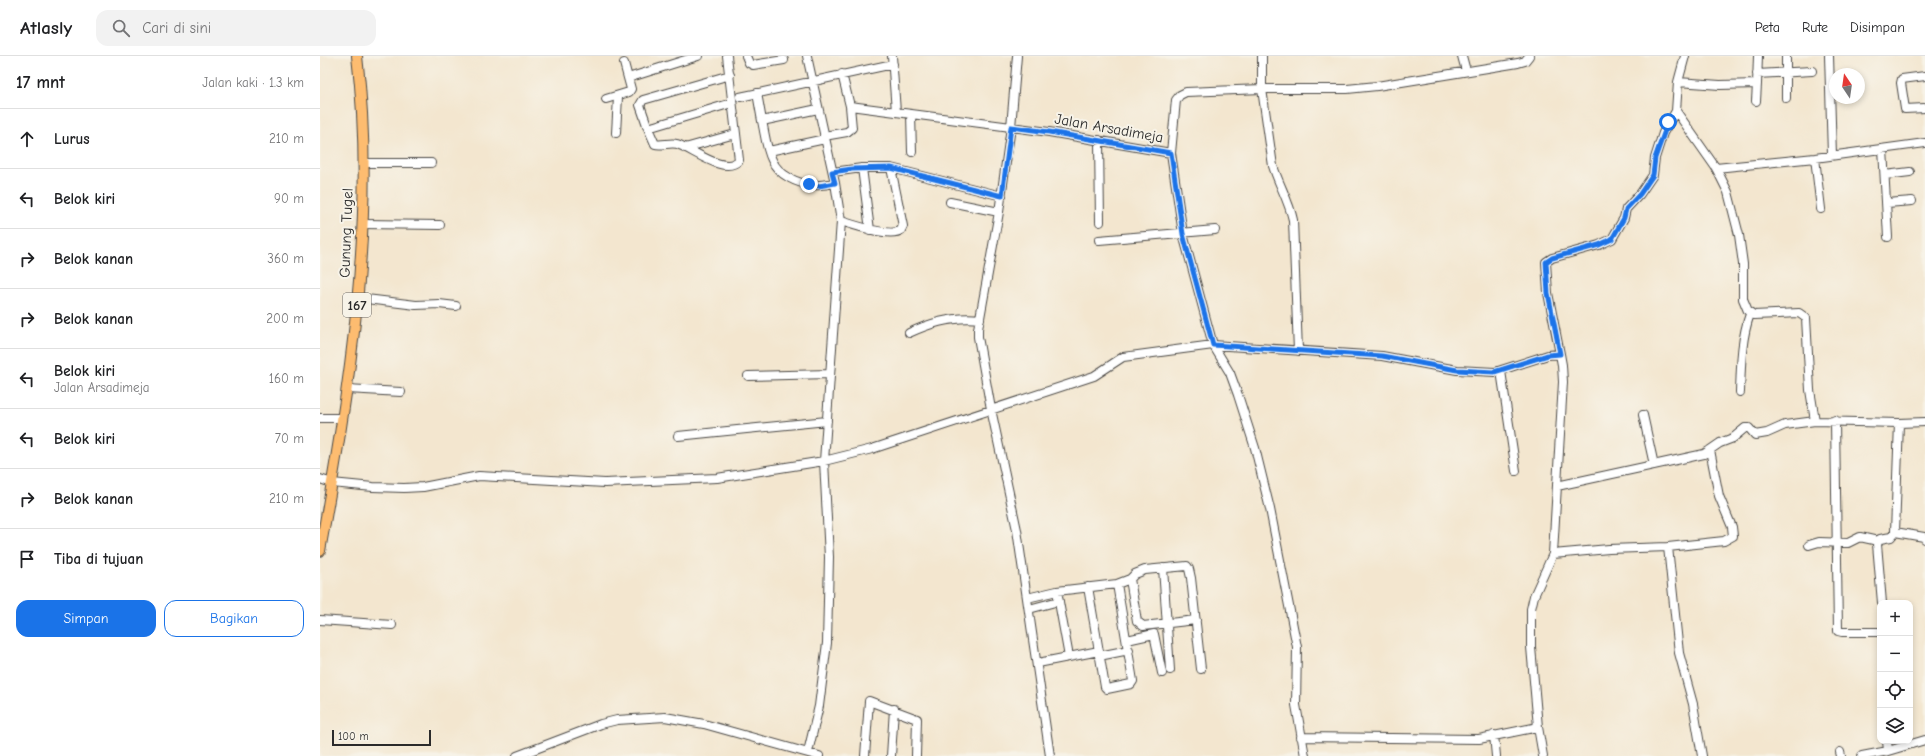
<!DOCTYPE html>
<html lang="id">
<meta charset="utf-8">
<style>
body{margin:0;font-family:"Comic Neue",sans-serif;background:#f2f2f2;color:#202124}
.controls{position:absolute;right:12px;bottom:12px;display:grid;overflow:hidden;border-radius:8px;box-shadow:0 2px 6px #0003}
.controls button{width:36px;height:36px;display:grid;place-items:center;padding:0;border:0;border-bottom:1px solid #e0e0e0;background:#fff;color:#202124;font:20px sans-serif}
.compass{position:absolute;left:1509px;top:12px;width:36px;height:36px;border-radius:50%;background:#fff;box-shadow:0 2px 6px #0003;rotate:347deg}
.scale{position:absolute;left:12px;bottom:10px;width:99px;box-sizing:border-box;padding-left:4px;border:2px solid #2b2b2b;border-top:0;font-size:11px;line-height:14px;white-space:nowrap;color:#2b2b2b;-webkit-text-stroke:3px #f7f3e8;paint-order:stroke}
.stop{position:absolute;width:12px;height:12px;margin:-9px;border:3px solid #1a73e8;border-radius:50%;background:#fff}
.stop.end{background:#1a73e8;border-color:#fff;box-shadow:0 1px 4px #0008}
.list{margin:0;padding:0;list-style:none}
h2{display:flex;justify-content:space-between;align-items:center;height:52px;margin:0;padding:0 16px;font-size:17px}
h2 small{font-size:13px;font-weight:400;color:#757577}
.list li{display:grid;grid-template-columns:26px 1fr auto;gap:12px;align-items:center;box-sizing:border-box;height:60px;padding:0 16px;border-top:1px solid #e0e0e0}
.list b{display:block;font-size:15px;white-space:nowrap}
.list p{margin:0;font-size:13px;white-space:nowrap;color:#757577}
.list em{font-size:13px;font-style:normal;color:#757577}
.actions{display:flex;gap:8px;padding:12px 16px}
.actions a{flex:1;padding:9px 0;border:1px solid #1a73e8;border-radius:12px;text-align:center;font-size:14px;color:#1a73e8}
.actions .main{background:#1a73e8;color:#fff}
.icon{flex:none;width:22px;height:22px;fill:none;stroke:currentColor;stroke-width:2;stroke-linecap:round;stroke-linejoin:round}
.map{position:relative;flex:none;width:1605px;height:700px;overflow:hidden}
header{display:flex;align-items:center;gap:24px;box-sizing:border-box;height:56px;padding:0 20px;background:#fff;border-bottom:1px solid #e0e0e0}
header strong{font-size:19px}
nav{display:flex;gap:22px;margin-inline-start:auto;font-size:14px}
.search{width:280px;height:36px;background:#f2f2f2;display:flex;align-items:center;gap:10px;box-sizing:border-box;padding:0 14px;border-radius:12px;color:#757577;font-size:15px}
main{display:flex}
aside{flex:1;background:#fff}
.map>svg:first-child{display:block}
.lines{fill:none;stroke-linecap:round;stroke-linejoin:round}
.minor-casing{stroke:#494744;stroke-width:10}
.major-casing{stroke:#494744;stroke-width:12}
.minor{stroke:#fff;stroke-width:8}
.major{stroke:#fdbc6f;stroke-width:10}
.route{stroke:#1a73e8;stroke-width:5}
.labels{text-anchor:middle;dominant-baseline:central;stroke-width:4;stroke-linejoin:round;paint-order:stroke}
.shield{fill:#f7f3e8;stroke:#686764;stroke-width:1}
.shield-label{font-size:14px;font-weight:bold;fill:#2b2b2b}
.street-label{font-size:15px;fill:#2b2b2b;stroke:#f7f3e8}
</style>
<header>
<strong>Atlasly</strong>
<div class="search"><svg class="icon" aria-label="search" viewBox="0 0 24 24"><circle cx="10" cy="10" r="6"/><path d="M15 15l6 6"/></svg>Cari di sini</div>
<nav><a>Peta</a><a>Rute</a><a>Disimpan</a></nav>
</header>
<main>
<aside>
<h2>17 mnt<small>Jalan kaki · 1.3 km</small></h2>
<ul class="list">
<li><svg class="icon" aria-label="ahead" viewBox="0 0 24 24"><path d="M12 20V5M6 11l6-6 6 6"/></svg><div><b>Lurus</b></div><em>210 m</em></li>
<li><svg class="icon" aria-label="left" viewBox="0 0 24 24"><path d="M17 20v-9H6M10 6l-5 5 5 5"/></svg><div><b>Belok kiri</b></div><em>90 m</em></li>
<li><svg class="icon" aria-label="right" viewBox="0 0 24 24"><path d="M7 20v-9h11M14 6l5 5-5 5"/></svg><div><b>Belok kanan</b></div><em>360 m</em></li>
<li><svg class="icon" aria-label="right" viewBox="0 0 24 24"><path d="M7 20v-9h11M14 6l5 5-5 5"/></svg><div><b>Belok kanan</b></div><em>200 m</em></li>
<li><svg class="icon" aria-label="left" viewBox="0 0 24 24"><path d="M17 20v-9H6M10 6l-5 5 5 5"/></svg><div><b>Belok kiri</b><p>Jalan Arsadimeja</p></div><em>160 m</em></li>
<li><svg class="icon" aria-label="left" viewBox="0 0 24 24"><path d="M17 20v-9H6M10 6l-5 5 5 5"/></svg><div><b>Belok kiri</b></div><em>70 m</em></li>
<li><svg class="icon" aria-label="right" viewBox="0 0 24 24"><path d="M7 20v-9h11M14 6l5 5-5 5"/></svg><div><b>Belok kanan</b></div><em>210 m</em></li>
<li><svg class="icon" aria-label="arrive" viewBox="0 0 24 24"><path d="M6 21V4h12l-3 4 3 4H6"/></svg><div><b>Tiba di tujuan</b></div></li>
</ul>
<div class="actions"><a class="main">Simpan</a><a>Bagikan</a></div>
</aside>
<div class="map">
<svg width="1605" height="700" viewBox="0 0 1605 700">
<rect width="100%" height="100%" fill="#f7f3e8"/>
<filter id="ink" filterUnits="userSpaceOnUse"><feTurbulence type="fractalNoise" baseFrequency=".025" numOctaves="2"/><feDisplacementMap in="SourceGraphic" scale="8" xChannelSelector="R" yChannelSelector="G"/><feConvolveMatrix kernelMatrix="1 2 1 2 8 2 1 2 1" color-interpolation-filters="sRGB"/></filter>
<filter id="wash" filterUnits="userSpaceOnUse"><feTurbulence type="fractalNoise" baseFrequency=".012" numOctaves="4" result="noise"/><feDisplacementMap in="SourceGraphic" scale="16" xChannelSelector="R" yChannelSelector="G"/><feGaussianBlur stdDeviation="0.9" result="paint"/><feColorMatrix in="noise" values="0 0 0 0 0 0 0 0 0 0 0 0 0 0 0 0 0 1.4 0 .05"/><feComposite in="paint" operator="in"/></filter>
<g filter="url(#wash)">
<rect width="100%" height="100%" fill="#f3e6cf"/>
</g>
<g filter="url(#ink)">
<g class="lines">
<g class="minor-casing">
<path id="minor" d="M 426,0 L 429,7 L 433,9 L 464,4
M 487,0 L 515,127 L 521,165 L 504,405 L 509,501 L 507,587 L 499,650 L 488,696
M 572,0 L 576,56
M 697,0 L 691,71 L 729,76 L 851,97
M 942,0 L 942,33 L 953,110 C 959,129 969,145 973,164 L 978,295
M 1142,0 L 1146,15
M 1209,0 L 1205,5 L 1198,7 L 1057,30 L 1027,33 L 942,33 L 866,36 L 860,39 L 856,44 L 851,97 L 863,178 L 893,289 L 1062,300 L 1137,314 L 1175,316 L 1228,299 L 1240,298 L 1242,309 L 1243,326 L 1233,498 L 1214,540 L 1211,553 L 1211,591 L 1218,671 L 1223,700
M 1365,0 L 1358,26 L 1356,55 L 1396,112 L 1408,136 L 1419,179 L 1423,208 L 1423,243 L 1428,255 L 1434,259 L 1479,257 L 1486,262 L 1490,334 L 1495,365 L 1579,367
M 1509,0 L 1512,99
M 304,7 L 308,22
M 522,18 L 530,50
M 1437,18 L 1492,15
M 410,19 L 323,44 L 320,49 L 328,72 L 412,47
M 1605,20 L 1582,23 L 1581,27 L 1585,53 L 1605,52
M 1358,26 L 1400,29 L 1437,28 L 1438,0
M 437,37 L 442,65 L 498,53
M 420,41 L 573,8
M 1466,42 L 1466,0
M 286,43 L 309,36 L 311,33 L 308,22 L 378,0
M 1436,45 L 1437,28
M 591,58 L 592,96
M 442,65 C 445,78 446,92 452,104 C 458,119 478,128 493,129 C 500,130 508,128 515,127
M 328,72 L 335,88 C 342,90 350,86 357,88 C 373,93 405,120 419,104 L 407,0
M 296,77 L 298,41
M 504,80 L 527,76 L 532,72 L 530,50 L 691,71 L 679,156 L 658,273 L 658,281 L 671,353 L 697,474 L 730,700
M 779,84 L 780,166
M 365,92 L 415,78
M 1563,93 L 1568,181
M 449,95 L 505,83
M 1495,102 L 1501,153
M 43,107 L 111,107
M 571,112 L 682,140
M 1396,112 L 1495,102 L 1605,87
M 513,116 L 542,112 L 550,174
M 1565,119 L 1590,116
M 630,146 L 679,156
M 1567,147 L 1592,145
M 521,165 C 534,169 571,182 581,174 L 583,170 L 571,112 L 542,112
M 42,168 L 120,169
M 779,184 L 895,174
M 38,242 L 96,249 L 119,248 L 136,250
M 589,277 C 610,267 636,260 660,263
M 1240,298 L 1228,237 L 1226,206 L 1232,202 L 1279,189 L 1292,183 L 1304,162 L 1306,153 L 1320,138 L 1333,119 L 1335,102 L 1343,77 L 1356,55
M 1181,315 L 1196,415
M 428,320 L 510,318
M 27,333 L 81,336
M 1420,336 C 1421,309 1421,283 1430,258
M 1323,359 L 1334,409
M 0,362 L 22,362
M 1515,364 L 1518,575 L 1522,576 L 1560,576
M 358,380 L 507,365
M 0,423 L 12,427 L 53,431 L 84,432 L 103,431 L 159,420 L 285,427 L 397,422 L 504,405 L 552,393 L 774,320 L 803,301 L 893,289 L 910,317 L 918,339 L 935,392 L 950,453 L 977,591 L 976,649 L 985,700
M 1237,430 L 1384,398 L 1400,387 L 1413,382 L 1425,372 L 1429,372 L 1435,379 L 1447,377 L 1465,369 L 1495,365
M 1575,476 L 1604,481 L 1605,483
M 1489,489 L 1499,486 L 1528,487 L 1540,481 L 1558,485
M 1348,491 L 1404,485 L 1413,480 L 1412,471 L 1399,440 L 1390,394
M 1233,498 L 1289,493 L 1348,491 L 1359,597 L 1373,648 L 1382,700
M 843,512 L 850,614
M 810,523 L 817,565 L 823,570 L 876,564
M 768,531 L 785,631 L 787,633 L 811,628 L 813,625 L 797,528
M 737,535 L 749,601
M 707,542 L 737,535 L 797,528 L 810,523 L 815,518 L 825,514 L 867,510 L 869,513 L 871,522 L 881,613
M 1562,547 L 1557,488 L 1560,483 L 1571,481 L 1575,476 L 1579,367 L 1605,366
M 709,553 L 739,545
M 0,564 L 72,569
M 807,584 L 834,578 L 842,617
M 779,600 L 809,594
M 718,607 L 779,595
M 1174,679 L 1176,700
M 981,681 L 1159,683 L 1218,671
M 1567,685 L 1568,695
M 1520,696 L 1521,700
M 197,700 L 281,668 L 297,664 L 345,661 L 384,668 L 499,700
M 545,700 L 549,645 L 597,663 L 596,700
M 571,700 L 574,653
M 1542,700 L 1568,695 L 1605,684"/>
</g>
<g class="major-casing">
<path id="major" d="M 0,495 C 29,332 57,166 37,0"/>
</g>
<use href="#minor" class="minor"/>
<use href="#major" class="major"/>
</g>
</g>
<g class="lines" filter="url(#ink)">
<path class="route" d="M 489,128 L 499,130 L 515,127 L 512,116 L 532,113 L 571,112 L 682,140 L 691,71 L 729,76 L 851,97 L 863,178 L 893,289 L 1062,300 L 1137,314 L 1174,316 L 1228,299 L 1240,298 L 1228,237 L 1226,206 L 1232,202 L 1279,189 L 1292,183 L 1304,162 L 1306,153 L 1320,138 L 1333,119 L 1335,102 L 1348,66"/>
</g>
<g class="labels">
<rect class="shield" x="23" y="237" width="28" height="24" rx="3"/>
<g class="shield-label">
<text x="37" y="249">167</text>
</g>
<g class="street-label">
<text transform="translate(789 72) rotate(10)">Jalan Arsadimeja</text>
<text transform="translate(26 177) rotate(-88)">Gunung Tugel</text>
</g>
</g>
</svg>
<div class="controls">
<button>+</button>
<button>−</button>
<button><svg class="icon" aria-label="locate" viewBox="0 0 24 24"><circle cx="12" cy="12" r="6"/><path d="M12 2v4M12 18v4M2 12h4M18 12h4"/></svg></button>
<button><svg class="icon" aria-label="layers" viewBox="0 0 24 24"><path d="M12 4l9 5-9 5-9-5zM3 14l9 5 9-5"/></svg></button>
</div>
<svg class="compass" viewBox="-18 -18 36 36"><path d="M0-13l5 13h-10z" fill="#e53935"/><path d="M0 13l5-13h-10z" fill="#757577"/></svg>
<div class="scale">100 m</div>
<div class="stop" style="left:1348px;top:66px"></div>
<div class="stop end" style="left:489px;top:128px"></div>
</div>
</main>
